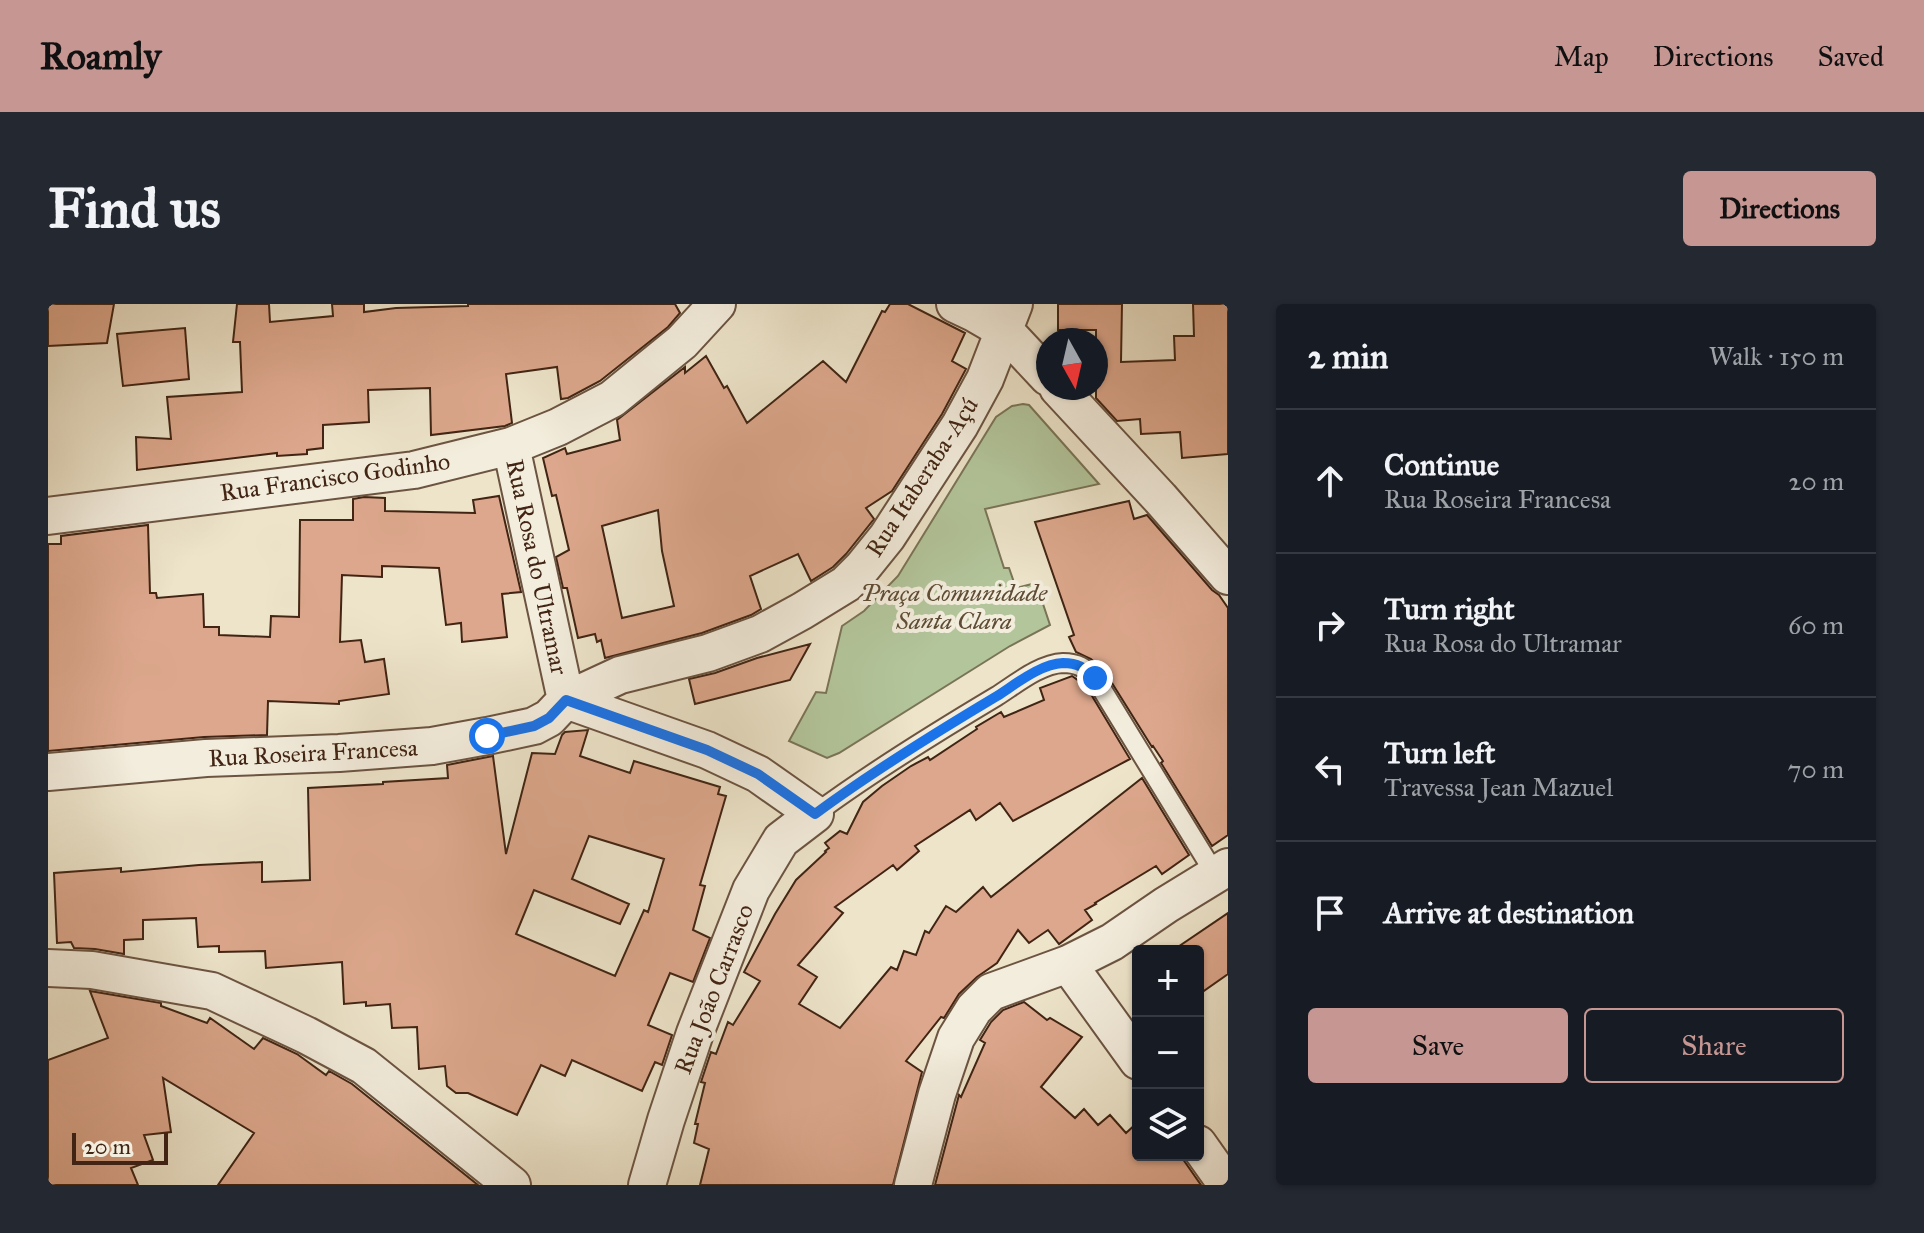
<!DOCTYPE html>
<meta charset="utf-8">
<style>
body{margin:0;font-family:"IM FELL Great Primer",serif;background:#242831;color:#f1f3f6}
.controls{position:absolute;right:24px;bottom:24px;display:grid;overflow:hidden;border-radius:8px;box-shadow:0 2px 6px #0004}
.controls button{width:72px;height:72px;display:grid;place-items:center;padding:0;border:0;border-bottom:2px solid #363941;background:#171b24;color:#f1f3f6;font:40px sans-serif}
.compass{position:absolute;left:988px;top:24px;width:72px;height:72px;border-radius:50%;background:#171b24;box-shadow:0 2px 6px #0004;rotate:172deg}
.scale{position:absolute;left:24px;bottom:20px;width:96px;box-sizing:border-box;padding-left:8px;border:4px solid #412413;border-top:0;font-size:22px;line-height:28px;white-space:nowrap;color:#412413;-webkit-text-stroke:6px #f3eddd;paint-order:stroke}
.stop{position:absolute;width:24px;height:24px;margin:-18px;border:6px solid #1a73e8;border-radius:50%;background:#fff}
.stop.end{background:#1a73e8;border-color:#fff;box-shadow:0 2px 8px #0008}
.list{margin:0;padding:0;list-style:none}
h2{display:flex;justify-content:space-between;align-items:center;height:104px;margin:0;padding:0 32px;font-size:34px}
h2 small{font-size:26px;font-weight:400;color:#9ea1a6}
.list li{display:grid;grid-template-columns:52px 1fr auto;gap:24px;align-items:center;box-sizing:border-box;height:144px;padding:0 32px;border-top:2px solid #363941}
.list b{display:block;font-size:30px;white-space:nowrap}
.list p{margin:0;font-size:26px;white-space:nowrap;color:#9ea1a6}
.list em{font-size:26px;font-style:normal;color:#9ea1a6}
.actions{display:flex;gap:16px;padding:24px 32px}
.actions a{flex:1;padding:18px 0;border:2px solid #c59692;border-radius:8px;text-align:center;font-size:28px;color:#c59692}
.actions .main{background:#c59692;color:#111}
.icon{flex:none;width:44px;height:44px;fill:none;stroke:currentColor;stroke-width:2;stroke-linecap:round;stroke-linejoin:round}
.map{position:relative;flex:none;width:1180px;height:881px;overflow:hidden;border-radius:8px}
header{display:flex;align-items:center;gap:48px;box-sizing:border-box;height:112px;padding:0 40px;background:#c59692;color:#111}
header strong{font-size:38px}
nav{display:flex;gap:44px;margin-inline-start:auto;font-size:28px}
.intro{display:flex;align-items:center;justify-content:space-between;box-sizing:border-box;height:192px;padding:0 48px}
h1{margin:0;font-size:56px}
.button{padding:20px 36px;border-radius:8px;background:#c59692;color:#111;font-size:28px;font-weight:700}
main{display:flex;gap:48px;padding:0 48px}
aside{flex:1;background:#171b24;border-radius:8px;box-shadow:0 2px 6px #0004}
.map>svg:first-child{display:block}
.green{fill:#b3c59b;stroke:#7a7457;stroke-width:2}
.building{fill:#dca78c;stroke:#412413;stroke-width:2;fill-rule:evenodd}
.lines{fill:none;stroke-linecap:round;stroke-linejoin:round}
.service-casing{stroke:#6c5441;stroke-width:22}
.minor-casing{stroke:#6c5441;stroke-width:40}
.service{stroke:#f3eddd;stroke-width:18}
.minor{stroke:#f3eddd;stroke-width:36}
.route{stroke:#1a73e8;stroke-width:10}
.labels{text-anchor:middle;dominant-baseline:central;stroke-width:8;stroke-linejoin:round;paint-order:stroke}
.street-label{font-size:24px;fill:#412413;stroke:#f3eddd}
.park-label{font-size:24px;font-style:italic;fill:#5e4c35;stroke:#f3eddd}
</style>
<header>
<strong>Roamly</strong>
<nav><a>Map</a><a>Directions</a><a>Saved</a></nav>
</header>
<div class="intro"><h1>Find us</h1><a class="button">Directions</a></div>
<main>
<div class="map">
<svg width="1180" height="881" viewBox="0 0 1180 881">
<rect width="100%" height="100%" fill="#ede4ca"/>
<filter id="stains"><feTurbulence type="fractalNoise" baseFrequency=".0025" numOctaves="4"/><feColorMatrix values="0 0 0 0 .2 0 0 0 0 .09 0 0 0 0 .02 0 0 0 .5 -.17"/></filter>
<radialGradient id="worn" r=".72"><stop offset=".6" stop-color="#630" stop-opacity="0"/><stop offset="1" stop-color="#630" stop-opacity=".3"/></radialGradient>
<path class="green" d="M 975,100 L 981,101 L 1051,180 L 937,205 L 956,264 L 961,264 L 968,284 L 988,279 L 1002,321 L 962,342 L 791,449 L 779,454 L 741,437 L 768,388 L 778,389 L 794,322 L 816,307 L 850,272 L 948,113 L 964,102 Z"/>
<path class="building" d="M 0,0 L 66,0 L 59,39 L 0,42 Z
M 189,0 L 221,0 L 222,18 L 285,12 L 284,0 L 316,0 L 316,8 L 348,4 L 420,2 L 420,0 L 627,0 L 632,9 L 620,23 L 552,77 L 520,94 L 513,95 L 509,63 L 458,70 L 464,119 L 457,122 L 383,131 L 382,84 L 320,86 L 321,118 L 275,121 L 275,144 L 259,146 L 259,150 L 229,152 L 229,149 L 89,166 L 88,133 L 123,135 L 119,93 L 194,88 L 192,38 L 185,38 Z
M 842,0 L 860,0 L 917,29 L 904,57 L 918,65 L 894,110 L 844,187 L 818,204 L 826,215 L 798,250 L 785,263 L 763,277 L 750,250 L 702,272 L 713,305 L 703,311 L 654,329 L 557,354 L 553,336 L 549,338 L 547,330 L 530,334 L 519,284 L 515,284 L 508,253 L 521,246 L 508,191 L 504,192 L 495,154 L 517,144 L 519,150 L 572,136 L 569,116 L 637,63 L 637,69 L 658,52 L 676,84 L 679,82 L 699,119 L 775,57 L 798,78 L 834,7 L 837,8 ZM 610,206 L 614,247 L 626,302 L 574,314 L 554,222 Z
M 1010,0 L 1074,0 L 1073,58 L 1127,56 L 1126,32 L 1146,32 L 1145,0 L 1180,0 L 1180,150 L 1134,154 L 1132,128 L 1093,130 L 1092,115 L 1069,117 L 1048,94 L 1048,26 L 1010,26 Z
M 137,24 L 141,75 L 75,82 L 69,30 Z
M 451,192 L 473,288 L 454,290 L 459,333 L 414,338 L 413,319 L 398,321 L 391,264 L 334,262 L 334,273 L 294,271 L 292,338 L 313,336 L 317,358 L 336,355 L 341,390 L 291,397 L 291,400 L 220,397 L 219,431 L 156,433 L 0,447 L 0,240 L 13,240 L 13,232 L 100,221 L 102,289 L 108,289 L 109,294 L 155,290 L 156,323 L 171,323 L 171,331 L 222,333 L 223,312 L 251,313 L 252,216 L 305,216 L 305,195 L 316,193 L 337,194 L 337,207 L 427,209 L 425,196 Z
M 1081,197 L 1086,215 L 1099,211 L 1164,286 L 1171,291 L 1180,304 L 1180,531 L 1164,542 L 1113,459 L 1115,457 L 1105,442 L 1104,443 L 1057,368 L 1043,355 L 1028,348 L 1021,333 L 1026,331 L 987,218 Z
M 762,340 L 742,376 L 647,400 L 641,375 L 667,369 L 709,354 Z
M 1024,372 L 1038,382 L 1082,455 L 965,517 L 952,499 L 928,516 L 922,506 L 867,542 L 871,547 L 849,566 L 845,561 L 787,603 L 795,609 L 750,661 L 769,673 L 751,700 L 792,724 L 843,663 L 849,666 L 856,647 L 868,651 L 877,627 L 881,629 L 898,602 L 908,608 L 935,583 L 943,593 L 1094,474 L 1141,551 L 1114,570 L 1108,562 L 1047,599 L 1048,600 L 1037,606 L 1044,616 L 1011,640 L 1000,626 L 981,639 L 970,626 L 949,659 L 929,673 L 911,690 L 896,714 L 893,713 L 858,757 L 874,768 L 845,881 L 652,881 L 661,845 L 646,839 L 650,820 L 647,820 L 657,779 L 653,778 L 663,748 L 668,750 L 680,718 L 685,721 L 712,677 L 696,668 L 727,610 L 748,576 L 778,548 L 777,547 L 781,544 L 777,539 L 792,527 L 799,530 L 815,498 L 834,482 L 863,462 L 880,453 L 882,456 L 929,425 L 928,423 L 953,408 L 956,413 L 996,396 L 992,384 Z
M 540,426 L 532,452 L 582,469 L 586,457 L 672,483 L 670,490 L 678,492 L 652,581 L 657,582 L 645,626 L 662,634 L 645,678 L 622,669 L 600,721 L 624,731 L 614,761 L 607,758 L 594,787 L 524,756 L 517,772 L 493,761 L 469,811 L 420,789 L 408,789 L 399,782 L 397,762 L 371,765 L 369,723 L 344,724 L 342,700 L 318,702 L 318,698 L 296,700 L 294,658 L 218,664 L 217,647 L 171,648 L 171,642 L 150,643 L 148,614 L 95,616 L 95,635 L 76,636 L 76,650 L 47,645 L 26,644 L 23,638 L 9,639 L 6,569 L 73,564 L 73,568 L 151,561 L 214,558 L 214,578 L 262,576 L 260,484 L 335,480 L 335,478 L 400,474 L 399,461 L 445,452 L 458,550 L 484,449 L 507,450 L 514,431 L 517,428 ZM 541,532 L 616,555 L 600,608 L 596,606 L 567,672 L 468,630 L 486,586 L 572,620 L 581,600 L 524,575 Z
M 1180,609 L 1180,670 L 1150,691 L 1150,647 L 1124,647 Z
M 42,687 L 113,699 L 113,702 L 159,719 L 162,714 L 206,745 L 215,734 L 249,750 L 278,771 L 281,767 L 304,780 L 430,881 L 170,881 L 206,829 L 115,774 L 123,828 L 96,831 L 105,856 L 83,864 L 90,881 L 0,881 L 0,756 L 60,734 Z
M 976,698 L 999,716 L 1002,714 L 1034,733 L 993,783 L 1027,814 L 1036,805 L 1050,821 L 1062,811 L 1078,829 L 1090,818 L 1090,851 L 1132,851 L 1153,881 L 887,881 L 911,791 L 913,793 L 937,739 L 932,736 L 943,718 L 955,706 Z"/>
<g class="lines">
<g class="service-casing">
<path id="service" d="M 767,510 C 825,467 887,429 949,392 C 968,380 992,360 1015,359 C 1031,359 1036,364 1047,374 L 1167,570"/>
</g>
<g class="minor-casing">
<path id="minor" d="M 907,0 L 926,9 L 957,27 L 1000,73
M 1010,84 L 1112,194 L 1180,272
M 463,142 L 518,396
M 0,212 L 366,166 L 463,142 L 510,123 L 564,95 L 634,38 L 669,0
M 518,396 L 659,446 L 710,470 L 767,510 L 733,536 L 703,586 L 647,729 L 618,816 L 599,881
M 0,468 L 158,454 L 291,449 L 384,442 L 439,432 L 486,422 L 501,414 L 518,396 L 572,371 L 660,349 L 712,330 L 754,307 L 798,280 L 814,264 L 839,233 L 912,121 L 937,75 L 966,0
M 1020,660 L 1090,757
M 0,664 L 44,666 L 164,687 L 258,731 L 316,762 L 464,881
M 1150,840 L 1179,881
M 865,881 L 889,790 L 908,734 L 926,705 L 943,688 L 1020,660 L 1064,638 L 1118,601 L 1180,563"/>
</g>
<use href="#service" class="service"/>
<use href="#minor" class="minor"/>
</g>
<g class="lines">
<path class="route" d="M 439,432 L 486,422 L 501,414 L 518,396 L 659,446 L 710,470 L 767,510 C 825,467 887,429 949,392 C 968,380 992,360 1015,359 C 1031,359 1036,364 1047,374"/>
</g>
<g class="labels">
<g class="street-label">
<text transform="translate(287 173) rotate(-8)">Rua Francisco Godinho</text>
<text transform="translate(874 173) rotate(-57)">Rua Itaberaba-Açú</text>
<text transform="translate(489 263) rotate(78)">Rua Rosa do Ultramar</text>
<text transform="translate(265 449) rotate(-3)">Rua Roseira Francesa</text>
<text transform="translate(666 685) rotate(-69)">Rua João Carrasco</text>
</g>
<g class="park-label">
<text x="906" y="289">Praça Comunidade<tspan x="906" dy="28">Santa Clara</tspan></text>
</g>
</g>
<rect width="100%" height="100%" filter="url(#stains)"/>
<rect width="100%" height="100%" fill="url(#worn)"/>
</svg>
<div class="controls">
<button>+</button>
<button>−</button>
<button><svg class="icon" aria-label="layers" viewBox="0 0 24 24"><path d="M12 4l9 5-9 5-9-5zM3 14l9 5 9-5"/></svg></button>
</div>
<svg class="compass" viewBox="-18 -18 36 36"><path d="M0-13l5 13h-10z" fill="#e53935"/><path d="M0 13l5-13h-10z" fill="#9ea1a6"/></svg>
<div class="scale">20 m</div>
<div class="stop" style="left:439px;top:432px"></div>
<div class="stop end" style="left:1047px;top:374px"></div>
</div>
<aside>
<h2>2 min<small>Walk · 150 m</small></h2>
<ul class="list">
<li><svg class="icon" aria-label="ahead" viewBox="0 0 24 24"><path d="M12 20V5M6 11l6-6 6 6"/></svg><div><b>Continue</b><p>Rua Roseira Francesa</p></div><em>20 m</em></li>
<li><svg class="icon" aria-label="right" viewBox="0 0 24 24"><path d="M7 20v-9h11M14 6l5 5-5 5"/></svg><div><b>Turn right</b><p>Rua Rosa do Ultramar</p></div><em>60 m</em></li>
<li><svg class="icon" aria-label="left" viewBox="0 0 24 24"><path d="M17 20v-9H6M10 6l-5 5 5 5"/></svg><div><b>Turn left</b><p>Travessa Jean Mazuel</p></div><em>70 m</em></li>
<li><svg class="icon" aria-label="arrive" viewBox="0 0 24 24"><path d="M6 21V4h12l-3 4 3 4H6"/></svg><div><b>Arrive at destination</b></div></li>
</ul>
<div class="actions"><a class="main">Save</a><a>Share</a></div>
</aside>
</main>
